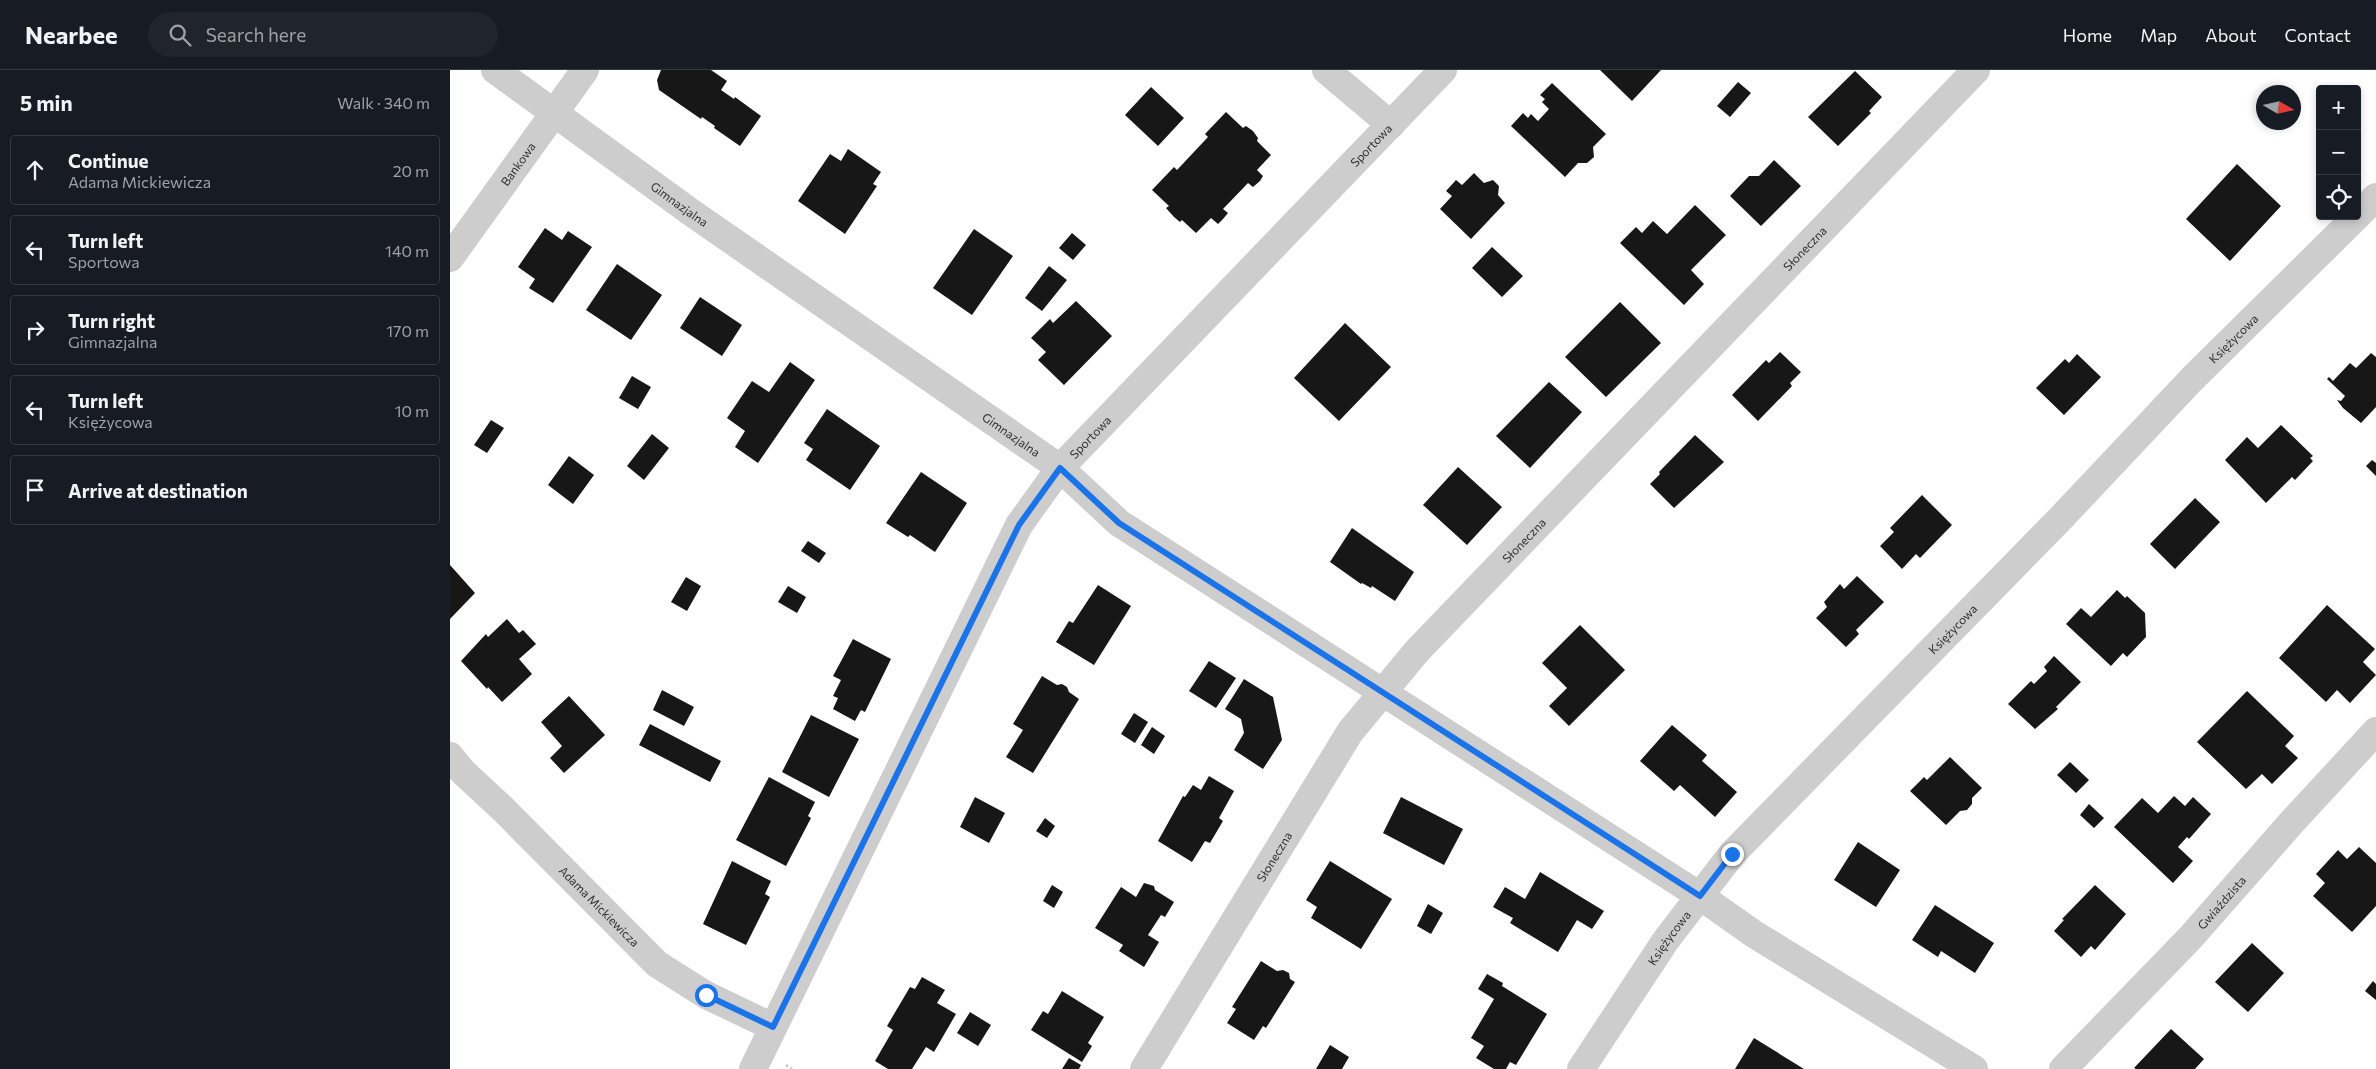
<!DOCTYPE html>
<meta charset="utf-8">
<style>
body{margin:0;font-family:Commissioner,sans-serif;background:#20242c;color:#f1f3f6}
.controls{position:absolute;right:15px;top:15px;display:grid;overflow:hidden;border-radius:5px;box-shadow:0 2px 8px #0003}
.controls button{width:45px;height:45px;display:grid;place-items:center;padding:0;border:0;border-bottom:1px solid #363941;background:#171b24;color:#f1f3f6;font:25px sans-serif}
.compass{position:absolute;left:1806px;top:15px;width:45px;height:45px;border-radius:50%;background:#171b24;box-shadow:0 2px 8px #0003;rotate:99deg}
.stop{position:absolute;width:15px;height:15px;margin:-11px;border:4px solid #1a73e8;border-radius:50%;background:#fff}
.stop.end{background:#1a73e8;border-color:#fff;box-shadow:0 1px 5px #0008}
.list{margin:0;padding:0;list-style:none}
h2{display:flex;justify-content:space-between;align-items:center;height:65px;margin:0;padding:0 20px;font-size:21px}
h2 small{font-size:16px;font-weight:400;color:#9ea1a6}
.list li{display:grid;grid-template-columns:32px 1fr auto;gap:15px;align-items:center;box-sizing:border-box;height:70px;margin:0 10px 10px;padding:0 10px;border:1px solid #363941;border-radius:5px}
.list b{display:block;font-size:19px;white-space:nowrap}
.list p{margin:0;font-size:16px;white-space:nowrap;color:#9ea1a6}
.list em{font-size:16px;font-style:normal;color:#9ea1a6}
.icon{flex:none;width:28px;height:28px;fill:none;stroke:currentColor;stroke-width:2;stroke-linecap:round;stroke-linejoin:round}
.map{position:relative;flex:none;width:1926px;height:999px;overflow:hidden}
header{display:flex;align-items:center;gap:30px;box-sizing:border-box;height:70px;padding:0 25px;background:#171b24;border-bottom:1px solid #363941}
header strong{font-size:24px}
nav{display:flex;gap:28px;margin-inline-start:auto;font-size:18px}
.search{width:350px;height:45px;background:#20242c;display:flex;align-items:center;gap:12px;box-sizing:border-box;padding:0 18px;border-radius:28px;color:#9ea1a6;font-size:19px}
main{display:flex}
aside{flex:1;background:#171b24}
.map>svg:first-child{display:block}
.building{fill:#171717}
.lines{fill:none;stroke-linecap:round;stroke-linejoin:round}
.path{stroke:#cdcdcd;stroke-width:3;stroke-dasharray:2.5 2.5;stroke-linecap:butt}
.street{stroke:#cdcdcd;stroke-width:28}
.route{stroke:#1a73e8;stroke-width:6}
.labels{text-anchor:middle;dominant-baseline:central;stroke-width:5;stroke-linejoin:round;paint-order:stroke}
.street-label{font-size:12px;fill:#303030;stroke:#fff}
</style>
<header>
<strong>Nearbee</strong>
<div class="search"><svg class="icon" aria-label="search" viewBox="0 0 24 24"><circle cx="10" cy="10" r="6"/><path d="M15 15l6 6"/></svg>Search here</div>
<nav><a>Home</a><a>Map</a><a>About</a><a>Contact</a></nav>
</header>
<main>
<aside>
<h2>5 min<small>Walk · 340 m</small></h2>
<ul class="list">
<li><svg class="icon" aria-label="ahead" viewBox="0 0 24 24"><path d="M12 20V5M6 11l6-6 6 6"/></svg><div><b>Continue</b><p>Adama Mickiewicza</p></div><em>20 m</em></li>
<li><svg class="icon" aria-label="left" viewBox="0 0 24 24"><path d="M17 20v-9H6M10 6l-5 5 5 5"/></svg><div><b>Turn left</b><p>Sportowa</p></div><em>140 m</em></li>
<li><svg class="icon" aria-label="right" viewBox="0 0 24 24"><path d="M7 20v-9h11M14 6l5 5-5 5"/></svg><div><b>Turn right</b><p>Gimnazjalna</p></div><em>170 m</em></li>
<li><svg class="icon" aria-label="left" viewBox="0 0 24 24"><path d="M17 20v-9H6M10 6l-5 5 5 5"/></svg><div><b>Turn left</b><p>Księżycowa</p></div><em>10 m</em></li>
<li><svg class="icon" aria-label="arrive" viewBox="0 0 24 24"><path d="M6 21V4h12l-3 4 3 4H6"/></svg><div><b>Arrive at destination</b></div></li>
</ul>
</aside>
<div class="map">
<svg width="1926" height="999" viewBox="0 0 1926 999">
<rect width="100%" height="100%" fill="#fff"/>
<path class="building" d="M 211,0 L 261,0 L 277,11 L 271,20 L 284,29 L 285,27 L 311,46 L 290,76 L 264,58 L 265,56 L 252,47 L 251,49 L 209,20 L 207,10 Z
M 1150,0 L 1211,0 L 1182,31 Z
M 1405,1 L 1432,27 L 1419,41 L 1421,43 L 1388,76 L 1358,47 Z
M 1288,12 L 1301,23 L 1280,47 L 1267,36 Z
M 1102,13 L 1156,64 L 1143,77 L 1144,87 L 1137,93 L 1128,93 L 1115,107 L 1061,56 L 1073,43 L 1078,48 L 1081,44 L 1088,51 L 1099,39 L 1092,32 L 1095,29 L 1090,25 Z
M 701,17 L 734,48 L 708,76 L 675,45 Z
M 776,42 L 793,58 L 796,56 L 803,61 L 808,68 L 807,71 L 821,85 L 807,100 L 813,106 L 810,111 L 803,117 L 798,113 L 773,139 L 778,143 L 773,149 L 768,154 L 761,148 L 746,163 L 732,150 L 730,152 L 724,147 L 716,138 L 719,136 L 702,120 L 724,97 L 727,100 L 758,67 L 755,64 Z
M 398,79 L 431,102 L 423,114 L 427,116 L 395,164 L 348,131 L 380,84 L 391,91 Z
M 1324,90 L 1351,116 L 1311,156 L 1280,126 L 1299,106 L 1309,106 Z
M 1787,94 L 1831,136 L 1780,191 L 1736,149 Z
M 1024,103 L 1034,113 L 1043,110 L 1049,116 L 1048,125 L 1055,133 L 1021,169 L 990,139 L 1002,126 L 996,121 L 1006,110 L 1012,115 Z
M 1245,135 L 1276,165 L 1241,200 L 1254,214 L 1234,235 L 1170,173 L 1186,157 L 1192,163 L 1203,151 L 1217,164 Z
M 95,158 L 112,170 L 118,161 L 142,177 L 103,233 L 79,218 L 85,209 L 68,197 Z
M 524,159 L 563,186 L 522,245 L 483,218 Z
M 622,163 L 636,175 L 623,190 L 609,178 Z
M 1042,177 L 1073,206 L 1052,227 L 1022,198 Z
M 167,194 L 212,225 L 181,270 L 136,240 Z
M 599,196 L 617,210 L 592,241 L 575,228 Z
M 250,227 L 292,255 L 272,286 L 230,258 Z
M 626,231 L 662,266 L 614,315 L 588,290 L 596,282 L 581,268 L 600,249 L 603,253 Z
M 1170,232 L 1211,273 L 1156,327 L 1115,287 Z
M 895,253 L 941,297 L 889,351 L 844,308 Z
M 1330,282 L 1351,302 L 1340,313 L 1342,316 L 1308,351 L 1282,325 L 1316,290 L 1319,293 Z
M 1921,283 L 1926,287 L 1926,337 L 1911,353 L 1893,338 L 1887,330 L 1891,331 L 1895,326 L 1877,309 L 1879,307 L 1883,311 L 1900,293 L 1906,298 Z
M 1627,284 L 1651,307 L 1614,345 L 1586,318 L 1615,289 L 1619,293 Z
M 340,292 L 365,310 L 308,393 L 285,377 L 295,361 L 277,348 L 302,311 L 319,322 Z
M 182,306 L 201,317 L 188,339 L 169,328 Z
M 1099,312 L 1132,342 L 1080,398 L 1046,366 Z
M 377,339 L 430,376 L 400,420 L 356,390 L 363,379 L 354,373 Z
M 41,350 L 54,358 L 37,383 L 24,375 Z
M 1831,355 L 1863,386 L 1860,388 L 1863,391 L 1845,410 L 1842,407 L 1816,433 L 1775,390 L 1797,367 L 1808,378 Z
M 202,364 L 219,378 L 194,410 L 177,396 Z
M 1245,365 L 1274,392 L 1224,438 L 1200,414 L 1210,404 L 1209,402 Z
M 119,386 L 144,405 L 123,434 L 98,415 Z
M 1922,390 L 1926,393 L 1926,406 L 1916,396 Z
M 1008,397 L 1052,437 L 1017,475 L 973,435 Z
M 471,402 L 517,433 L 485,482 L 460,465 L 458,467 L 436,453 Z
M 1472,425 L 1502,455 L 1470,488 L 1466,484 L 1452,499 L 1430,476 L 1444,462 L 1440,458 Z
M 1745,428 L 1770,452 L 1725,499 L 1700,474 Z
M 902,458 L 964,502 L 945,531 L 922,516 L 921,518 L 912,513 L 911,514 L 880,492 Z
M 358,471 L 376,483 L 369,493 L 351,481 Z
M 0,495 L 25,523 L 0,549 Z
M 1407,506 L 1434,532 L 1406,560 L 1409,564 L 1396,577 L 1366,548 L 1377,537 L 1374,532 L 1390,514 L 1394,519 Z
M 236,507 L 251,516 L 237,541 L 221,532 Z
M 648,515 L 681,536 L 644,595 L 606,572 L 619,551 L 623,553 Z
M 338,516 L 356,527 L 347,543 L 328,532 Z
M 1667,520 L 1675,528 L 1677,526 L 1695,543 L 1696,567 L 1677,587 L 1673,583 L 1661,596 L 1616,554 L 1631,538 L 1641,547 Z
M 1877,535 L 1925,579 L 1913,592 L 1926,605 L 1900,633 L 1887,620 L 1876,632 L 1829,588 Z
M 57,549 L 69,563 L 73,560 L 86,574 L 69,589 L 82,604 L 52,632 L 38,617 L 37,619 L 11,591 L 36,564 L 38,567 Z
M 1130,555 L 1175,600 L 1119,656 L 1099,636 L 1117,618 L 1092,593 Z
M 403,569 L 441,589 L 415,642 L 411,640 L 405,651 L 383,639 L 388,628 L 383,626 L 391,610 L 383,606 Z
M 1604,586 L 1631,612 L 1606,637 L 1608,639 L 1585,659 L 1558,634 L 1581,611 L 1584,614 L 1597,601 L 1594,597 Z
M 759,591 L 786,608 L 766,638 L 739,621 Z
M 592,606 L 607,615 L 612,614 L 617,617 L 619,622 L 629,629 L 583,703 L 556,687 L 573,660 L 563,654 Z
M 794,609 L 823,627 L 832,670 L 813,699 L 784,680 L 794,663 L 791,649 L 775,639 Z
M 212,620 L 244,637 L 234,656 L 203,640 Z
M 1797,621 L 1844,666 L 1835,676 L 1848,688 L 1822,714 L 1812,704 L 1796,719 L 1747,672 Z
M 119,626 L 155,665 L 114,703 L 100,688 L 112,676 L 91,652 Z
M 684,643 L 698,652 L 685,673 L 671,664 Z
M 361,645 L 409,669 L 379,727 L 332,702 Z
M 200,654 L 271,691 L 260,712 L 189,675 Z
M 1222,655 L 1257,685 L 1252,691 L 1287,722 L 1265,747 L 1230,715 L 1224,721 L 1190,691 Z
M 702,657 L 715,666 L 704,684 L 691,675 Z
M 1500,687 L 1532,718 L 1522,728 L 1522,734 L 1517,740 L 1510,741 L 1496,755 L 1460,721 L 1474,707 L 1477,710 Z
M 1620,692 L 1639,710 L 1626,723 L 1607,705 Z
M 759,706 L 784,721 L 769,748 L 773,751 L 760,773 L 755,771 L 742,792 L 708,771 L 733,726 L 735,727 L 743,715 L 751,720 Z
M 319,707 L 365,732 L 358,746 L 361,748 L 336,796 L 286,770 Z
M 1724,726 L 1735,736 L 1743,727 L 1761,744 L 1739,769 L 1737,767 L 1728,777 L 1743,791 L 1723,813 L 1664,757 L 1692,728 L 1708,743 Z
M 525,727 L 555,743 L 539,773 L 510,757 Z
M 951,727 L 1013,759 L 994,795 L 933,763 Z
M 1639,734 L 1654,748 L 1644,758 L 1630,745 Z
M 595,748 L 605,756 L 597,768 L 586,761 Z
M 1408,772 L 1450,800 L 1426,837 L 1384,810 Z
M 1909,777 L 1926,793 L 1926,836 L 1902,862 L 1863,826 L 1875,813 L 1866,804 L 1888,780 L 1897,789 Z
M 282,791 L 321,811 L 315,824 L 320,827 L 296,875 L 253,854 Z
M 880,791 L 942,829 L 911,879 L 861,848 L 867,837 L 856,830 Z
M 1090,802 L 1154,841 L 1142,859 L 1127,850 L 1108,882 L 1060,853 L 1063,848 L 1043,837 L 1055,817 L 1075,829 Z
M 694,813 L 704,816 L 705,820 L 724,832 L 715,847 L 711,845 L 698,865 L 709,872 L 694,897 L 669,881 L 673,875 L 645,858 L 671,817 L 686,827 Z
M 602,815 L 613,822 L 604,838 L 593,831 Z
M 1645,815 L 1676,844 L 1645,880 L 1641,876 L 1631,887 L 1604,861 L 1614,850 L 1612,849 Z
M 978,834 L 993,843 L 981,864 L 967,856 Z
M 1485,835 L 1544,873 L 1525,903 L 1491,881 L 1488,887 L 1462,870 Z
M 1802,873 L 1834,903 L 1798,942 L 1765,912 Z
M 811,891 L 827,901 L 833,900 L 839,903 L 840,909 L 845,912 L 816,958 L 813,956 L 804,970 L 777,953 L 786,939 L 782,937 Z
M 1037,904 L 1053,913 L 1052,916 L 1097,944 L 1066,995 L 1060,992 L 1056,999 L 1044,999 L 1026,988 L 1034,976 L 1021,968 L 1044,929 L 1028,919 Z
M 472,907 L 495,920 L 487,933 L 506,944 L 484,982 L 476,977 L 462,999 L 438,999 L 425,991 L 443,960 L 437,956 L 460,917 L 465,919 Z
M 1923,911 L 1926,914 L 1926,930 L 1915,921 Z
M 612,921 L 654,947 L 638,973 L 642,976 L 632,992 L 581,960 L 593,941 L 598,944 Z
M 520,942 L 541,955 L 528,976 L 507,963 Z
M 1721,959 L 1754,989 L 1745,999 L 1686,999 L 1684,998 Z
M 1304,968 L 1354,999 L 1285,999 Z
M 880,975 L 899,987 L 892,999 L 866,999 Z
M 619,988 L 631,995 L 629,999 L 612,999 Z"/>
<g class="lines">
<path class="path" d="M 336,995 L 342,999"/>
<g class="street">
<path id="s1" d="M 45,0 L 242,143 L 610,398 L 669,453 L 1250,826 L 1304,864 L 1524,999"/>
<path d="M 876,0 L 941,55"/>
<path d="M 1907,146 L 1926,127"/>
<path id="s2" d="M 0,188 L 135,0"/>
<path id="s3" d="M 0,686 L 12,701 L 54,740 L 207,894 L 256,925 L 323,957"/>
<path id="s4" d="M 303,999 L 569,455 L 610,398 L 993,0"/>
<path id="s5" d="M 694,999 L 900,662 L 967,581 L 1526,0"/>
<path id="s6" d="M 1131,999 L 1216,870 L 1282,784 L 1610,449 L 1742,309 L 1907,146"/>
<path id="s7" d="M 1613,999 L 1741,867 L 1841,753 L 1926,661"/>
</g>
</g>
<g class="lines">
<path class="route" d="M 256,925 L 323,957 L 569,455 L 610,398 L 669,453 L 1250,826 L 1282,784"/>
</g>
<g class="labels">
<g class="street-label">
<text stroke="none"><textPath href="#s4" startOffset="1124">Sportowa</textPath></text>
<text stroke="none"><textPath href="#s2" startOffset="116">Bankowa</textPath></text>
<text stroke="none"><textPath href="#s1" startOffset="228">Gimnazjalna</textPath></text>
<text stroke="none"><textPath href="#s5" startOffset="1059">Słoneczna</textPath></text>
<text stroke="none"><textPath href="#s6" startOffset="982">Księżycowa</textPath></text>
<text stroke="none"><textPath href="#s1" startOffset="632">Gimnazjalna</textPath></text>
<text stroke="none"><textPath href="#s4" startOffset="719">Sportowa</textPath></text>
<text stroke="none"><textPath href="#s5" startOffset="654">Słoneczna</textPath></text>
<text stroke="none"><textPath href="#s6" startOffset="578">Księżycowa</textPath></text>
<text stroke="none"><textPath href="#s5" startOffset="249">Słoneczna</textPath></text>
<text stroke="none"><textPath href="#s7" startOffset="230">Gwiaździsta</textPath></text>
<text stroke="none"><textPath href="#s3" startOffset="212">Adama Mickiewicza</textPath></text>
<text stroke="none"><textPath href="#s6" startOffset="158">Księżycowa</textPath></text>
</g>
</g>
</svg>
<div class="controls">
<button>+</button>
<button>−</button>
<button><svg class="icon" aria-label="locate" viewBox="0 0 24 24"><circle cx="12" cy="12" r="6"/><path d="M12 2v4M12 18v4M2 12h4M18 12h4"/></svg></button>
</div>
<svg class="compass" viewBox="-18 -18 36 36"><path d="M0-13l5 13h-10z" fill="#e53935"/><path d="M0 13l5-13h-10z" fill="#9ea1a6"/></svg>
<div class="stop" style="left:256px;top:925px"></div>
<div class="stop end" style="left:1282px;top:784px"></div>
</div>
</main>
